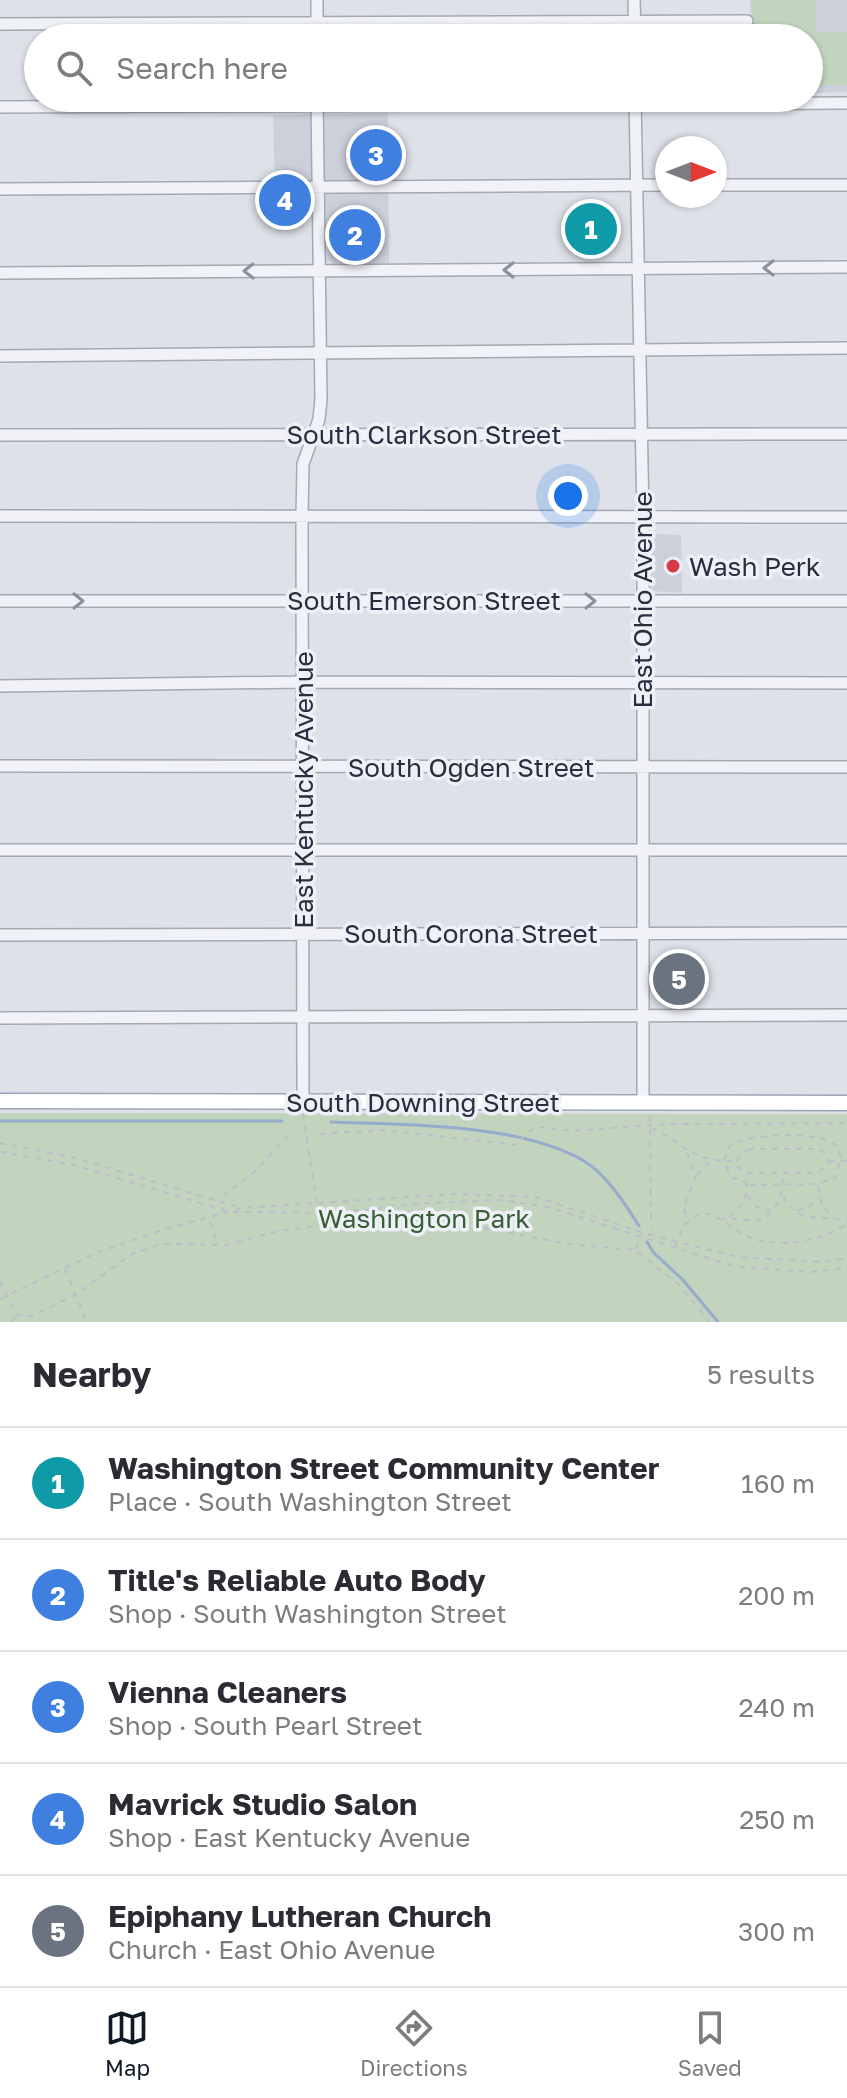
<!DOCTYPE html>
<meta charset="utf-8">
<style>
body{margin:0;font-family:"Golos Text",sans-serif;background:#f2f2f3;color:#2b2b33}
.compass{position:absolute;left:655px;top:136px;width:72px;height:72px;border-radius:50%;background:#fff;box-shadow:0 2px 6px #0004;rotate:90deg}
.you{position:absolute;left:568px;top:496px;width:28px;height:28px;margin:-20px;border:6px solid #fff;border-radius:50%;background:#1a73e8;box-shadow:0 0 0 12px #1a73e833}
.badge{display:grid;place-items:center;width:52px;height:52px;border-radius:50%;background:#111827;color:#fff;font-size:26px;font-weight:700}
.pin{position:absolute;translate:-50% -50%;border:4px solid #fff;box-shadow:0 2px 8px #0006}
.list{margin:0;padding:0;list-style:none}
h2{display:flex;justify-content:space-between;align-items:center;height:104px;margin:0;padding:0 32px;font-size:34px}
h2 small{font-size:26px;font-weight:400;color:#7c7c81}
.list li{display:grid;grid-template-columns:52px 1fr auto;gap:24px;align-items:center;box-sizing:border-box;height:112px;padding:0 32px;border-top:2px solid #e1e1e2}
.list b{display:block;font-size:30px;white-space:nowrap}
.list p{margin:0;font-size:26px;white-space:nowrap;color:#7c7c81}
.list em{font-size:26px;font-style:normal;color:#7c7c81}
.icon{flex:none;width:44px;height:44px;fill:none;stroke:currentColor;stroke-width:2;stroke-linecap:round;stroke-linejoin:round}
.map{position:relative;flex:none;width:847px;height:1322px;overflow:hidden}
.search{position:absolute;background:#fff;box-shadow:0 2px 6px #0004;left:24px;right:24px;top:24px;height:88px;display:flex;align-items:center;gap:20px;box-sizing:border-box;padding:0 28px;border-radius:44px;color:#7c7c81;font-size:30px}
.sheet{height:664px;background:#fff}
nav{display:flex;justify-content:space-around;align-items:center;box-sizing:border-box;height:112px;border-top:2px solid #e1e1e2;background:#fff;font-size:22px;color:#7c7c81}
nav a{display:grid;justify-items:center;gap:4px}
nav .on{color:#111827}
.map>svg:first-child{display:block}
.built{fill:#ccd0db}
.green{fill:#c2d3be}
.lines{fill:none;stroke-linecap:round;stroke-linejoin:round}
.stream{stroke:#96accb;stroke-width:3}
.minor-casing{stroke:#a3a8b2;stroke-width:14}
.major-casing{stroke:#9ca4b5;stroke-width:17}
.path{stroke:#bcbfc7;stroke-width:2;stroke-dasharray:6 6;stroke-linecap:butt}
.minor{stroke:#f1f2f7;stroke-width:11}
.major{stroke:#fff;stroke-width:14}
.oneway{stroke:#8c909c}
.poi-dot{fill:#d63a46;stroke:#edf0f6;stroke-width:3}
.labels{text-anchor:middle;dominant-baseline:central;stroke-width:7;stroke-linejoin:round;paint-order:stroke}
.street-label{font-size:26px;fill:#262e40;stroke:#edf0f6}
.poi-label{font-size:26px;fill:#262e40;stroke:#edf0f6;text-anchor:start}
.park-label{font-size:26px;fill:#375d32;stroke:#edf0f6}
</style>
<div class="map">
<svg width="847" height="1322" viewBox="0 0 847 1322">
<rect width="100%" height="100%" fill="#dee1e8"/>
<path class="built" d="M 750,0 L 847,0 L 847,92 L 809,93 L 809,38 L 750,38 Z
M 388,113 L 389,263 L 334,263 L 327,260 L 326,208 L 279,209 L 279,190 L 275,190 L 273,115 Z
M 650,534 L 681,535 L 682,593 L 650,591 Z"/>
<path class="green" d="M 752,0 L 817,0 L 817,32 L 847,32 L 847,85 L 809,85 L 809,38 L 752,38 Z
M 0,1113 L 847,1114 L 847,1322 L 0,1322 Z"/>
<g class="lines">
<path class="stream" d="M 0,1121 L 282,1121
M 331,1122 C 405,1125 520,1123 584,1161 C 606,1174 626,1205 639,1226
M 647,1242 L 654,1253 L 683,1280 L 718,1322"/>
<g class="minor-casing">
<path id="minor" d="M 317,0 L 317,38
M 634,0 L 635,38
M 0,24 L 747,21
M 635,98 L 643,517 L 643,1102
M 0,107 L 847,103
M 715,185 L 847,185
M 0,189 L 667,185
M 0,273 L 847,267
M 0,356 L 847,348
M 0,435 L 847,434
M 0,516 L 847,517
M 0,601 L 847,601
M 0,686 L 303,682 L 847,683
M 0,766 L 847,767
M 0,850 L 847,850
M 0,935 L 847,933
M 0,1018 L 847,1015
M 303,1101 L 302,516 L 303,464 L 319,419 L 321,399 L 317,98"/>
</g>
<g class="major-casing">
<path id="major" d="M 0,1101 L 847,1103"/>
</g>
<path class="path" d="M 303,1114 L 317,1205
M 650,1117 L 651,1227
M 651,1128 C 688,1145 689,1161 735,1161
M 320,1134 L 382,1130 L 518,1145 L 525,1133 L 538,1127 L 570,1131 L 669,1124 L 847,1123
M 0,1143 L 76,1158 L 241,1208
M 748,1149 L 818,1149 L 826,1154 L 829,1163 L 817,1173 L 748,1173 L 738,1167 L 736,1161 Z
M 0,1152 L 70,1164 L 227,1211
M 687,1153 L 696,1176 L 683,1208 L 689,1220
M 829,1161 L 847,1161
M 697,1175 L 709,1162
M 748,1183 L 731,1177 L 724,1161 L 730,1146 C 746,1133 814,1132 831,1142 C 836,1145 839,1151 841,1157 L 836,1177 L 818,1184 L 748,1185
M 818,1186 L 822,1205 L 834,1218
M 223,1196 L 255,1171 L 293,1131
M 747,1196 L 757,1207 L 771,1211
M 783,1196 C 798,1226 821,1214 847,1221
M 797,1211 L 810,1206 L 818,1198
M 233,1212 L 330,1213 L 428,1203 L 501,1200 L 548,1207 L 733,1266 L 810,1272 L 847,1268
M 730,1217 L 745,1201 L 748,1174
M 720,1220 C 729,1216 735,1219 745,1220 C 775,1224 783,1198 783,1174
M 210,1222 L 218,1244
M 675,1247 L 684,1225 L 701,1213 C 718,1214 730,1228 745,1235 C 775,1250 820,1242 847,1224
M 635,1249 L 641,1239
M 65,1269 L 87,1322
M 0,1281 L 16,1314
M 0,1299 L 96,1253 L 165,1229 L 242,1208 L 455,1194 L 536,1197 L 647,1234 L 738,1257 L 822,1262 L 847,1258
M 16,1315 L 32,1316 L 75,1295 L 130,1255 L 161,1244 L 226,1245 L 278,1231 L 400,1216 L 451,1221 L 567,1244 L 635,1250 L 678,1284 L 710,1322
M 12,1322 L 16,1316"/>
<use href="#minor" class="minor"/>
<use href="#major" class="major"/>
</g>
<defs><path id="oneway-chevron" d="M-2-3.5L2.5 0L-2 3.5" fill="none" stroke-width="1.6" stroke-linecap="round" stroke-linejoin="round" transform="scale(2)"/></defs>
<g class="oneway">
<use href="#oneway-chevron" transform="translate(769 268) rotate(180)"/>
<use href="#oneway-chevron" transform="translate(509 270) rotate(180)"/>
<use href="#oneway-chevron" transform="translate(249 271) rotate(179)"/>
<use href="#oneway-chevron" transform="translate(78 601)"/>
<use href="#oneway-chevron" transform="translate(590 601)"/>
</g>
<circle class="poi-dot" cx="673" cy="566" r="8"/>
<g class="labels">
<g class="street-label">
<text x="424" y="434">South Clarkson Street</text>
<text x="424" y="600">South Emerson Street</text>
<text transform="translate(642 600) rotate(-90)">East Ohio Avenue</text>
<text x="471" y="767">South Ogden Street</text>
<text transform="translate(303 790) rotate(-90)">East Kentucky Avenue</text>
<text x="471" y="933">South Corona Street</text>
<text x="423" y="1102">South Downing Street</text>
</g>
<g class="poi-label">
<text x="689" y="566">Wash Perk</text>
</g>
<g class="park-label">
<text x="424" y="1218">Washington Park</text>
</g>
</g>
</svg>
<svg class="compass" viewBox="-18 -18 36 36"><path d="M0-13l5 13h-10z" fill="#e53935"/><path d="M0 13l5-13h-10z" fill="#7c7c81"/></svg>
<div class="you"></div>
<div class="pin badge" style="left:591px;top:229px;background:#0f9aa8">1</div>
<div class="pin badge" style="left:355px;top:235px;background:#3f7fe0">2</div>
<div class="pin badge" style="left:376px;top:155px;background:#3f7fe0">3</div>
<div class="pin badge" style="left:285px;top:200px;background:#3f7fe0">4</div>
<div class="pin badge" style="left:679px;top:979px;background:#6b7280">5</div>
<div class="search"><svg class="icon" aria-label="search" viewBox="0 0 24 24"><circle cx="10" cy="10" r="6"/><path d="M15 15l6 6"/></svg>Search here</div>
</div>
<section class="sheet">
<h2>Nearby<small>5 results</small></h2>
<ul class="list">
<li><span class="badge" style="background:#0f9aa8">1</span><div><b>Washington Street Community Center</b><p>Place · South Washington Street</p></div><em>160 m</em></li>
<li><span class="badge" style="background:#3f7fe0">2</span><div><b>Title's Reliable Auto Body</b><p>Shop · South Washington Street</p></div><em>200 m</em></li>
<li><span class="badge" style="background:#3f7fe0">3</span><div><b>Vienna Cleaners</b><p>Shop · South Pearl Street</p></div><em>240 m</em></li>
<li><span class="badge" style="background:#3f7fe0">4</span><div><b>Mavrick Studio Salon</b><p>Shop · East Kentucky Avenue</p></div><em>250 m</em></li>
<li><span class="badge" style="background:#6b7280">5</span><div><b>Epiphany Lutheran Church</b><p>Church · East Ohio Avenue</p></div><em>300 m</em></li>
</ul>
</section>
<nav>
<a class="on"><svg class="icon" aria-label="map" viewBox="0 0 24 24"><path d="M3 6l6-2 6 2 6-2v14l-6 2-6-2-6 2zM9 4v14M15 6v14"/></svg>Map</a>
<a><svg class="icon" aria-label="directions" viewBox="0 0 24 24"><path d="M12 3l9 9-9 9-9-9zM9 14v-3h6M13 9l2 2-2 2"/></svg>Directions</a>
<a><svg class="icon" aria-label="saved" viewBox="0 0 24 24"><path d="M7 4h10v16l-5-4-5 4z"/></svg>Saved</a>
</nav>
